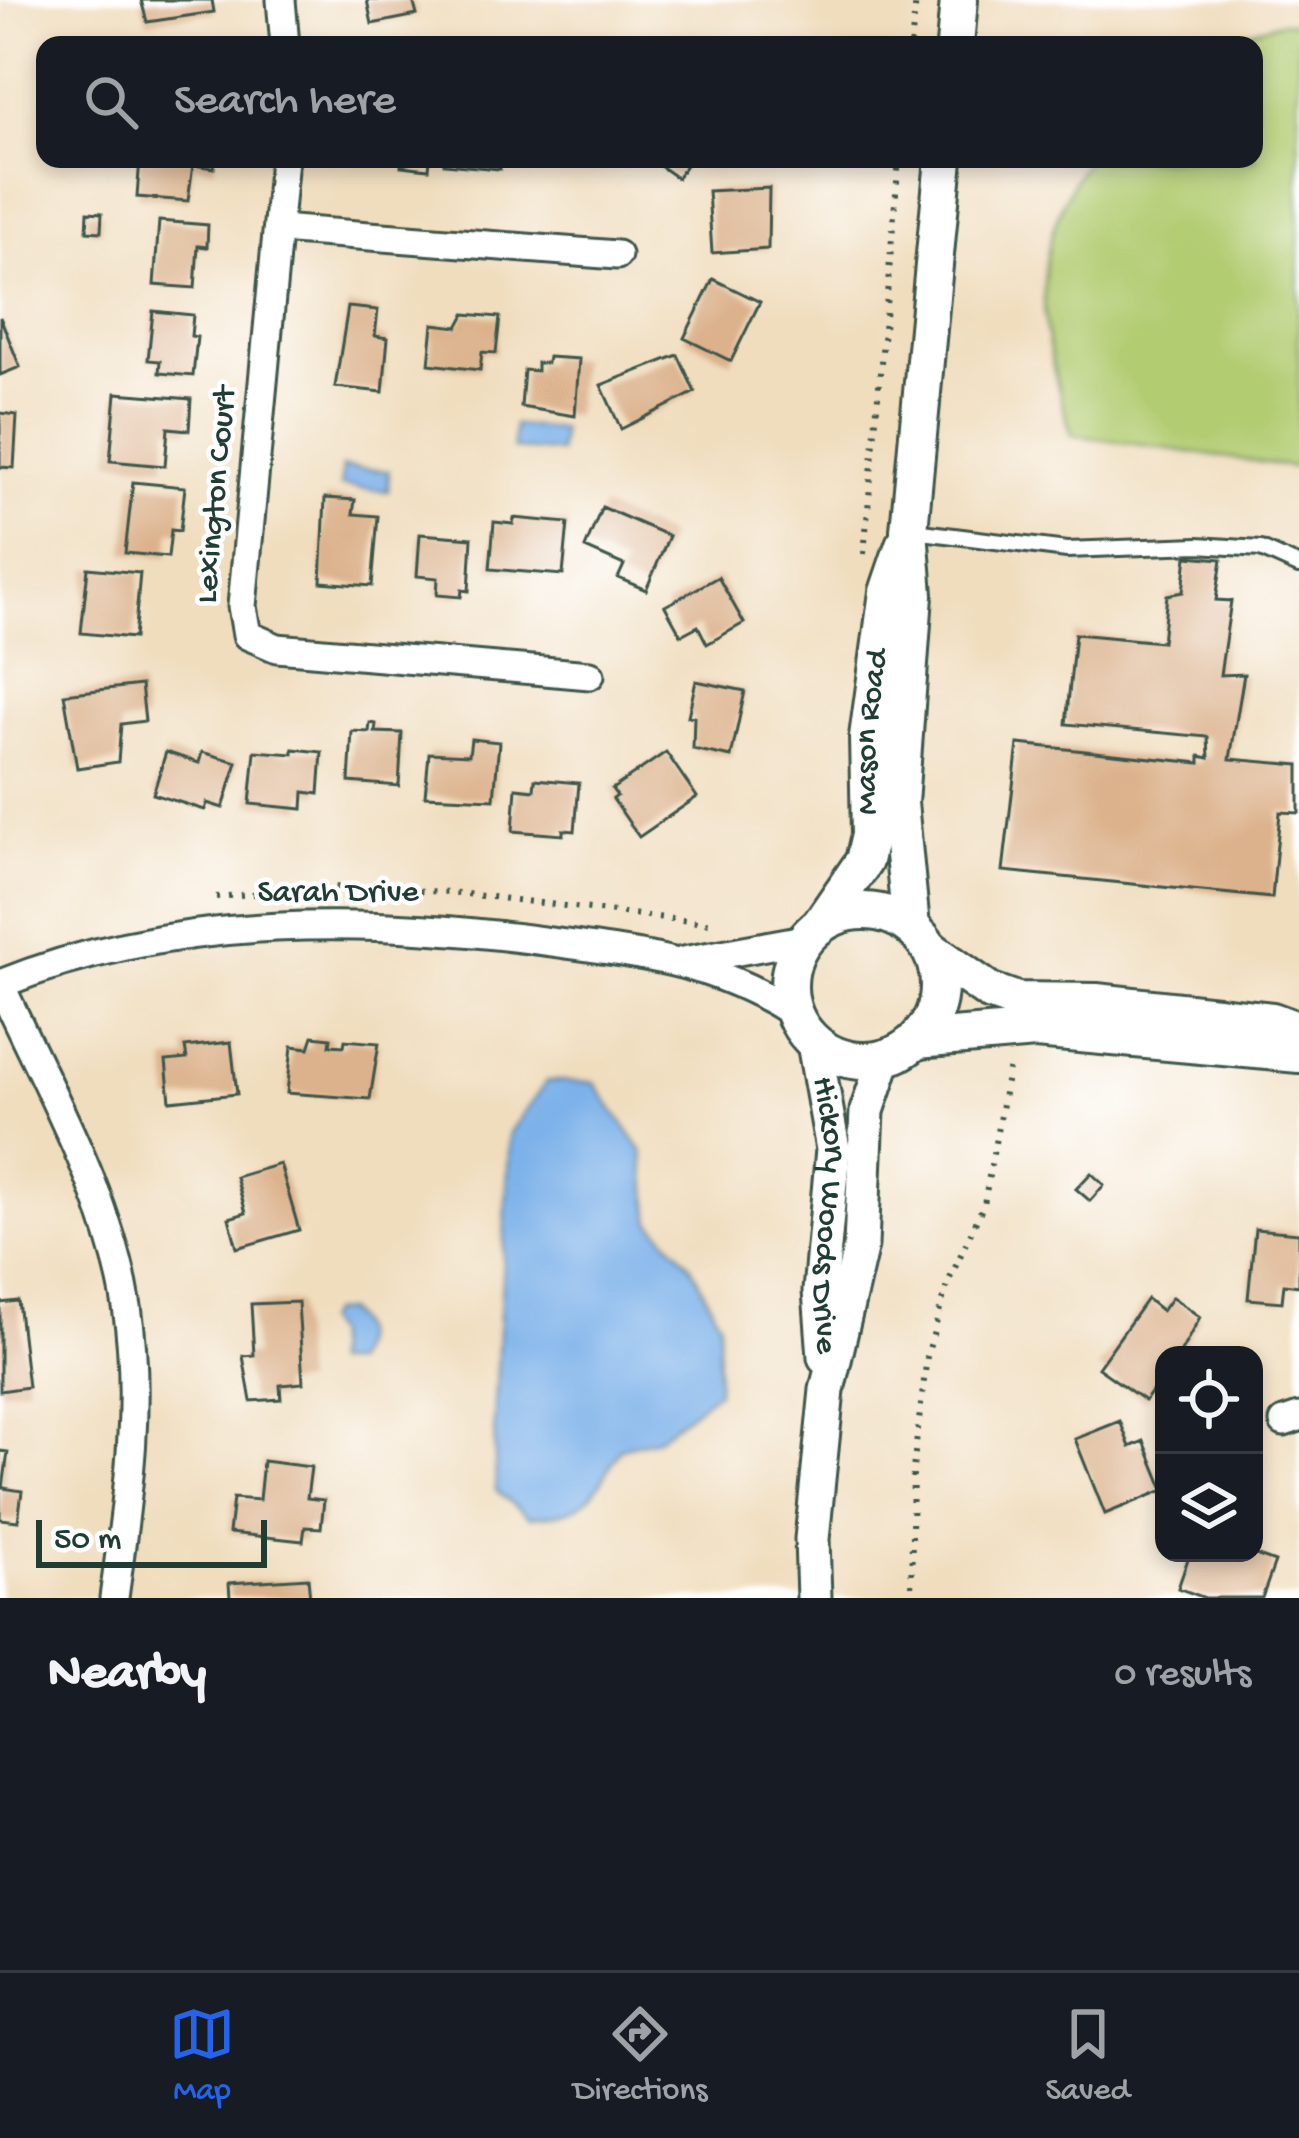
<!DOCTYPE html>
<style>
body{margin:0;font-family:"Gochi Hand",sans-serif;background:#242831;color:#f1f3f6}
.controls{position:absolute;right:36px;bottom:36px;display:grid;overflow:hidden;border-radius:24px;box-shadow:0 6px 18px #0003}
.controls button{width:108px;height:108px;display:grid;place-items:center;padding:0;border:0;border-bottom:3px solid #363941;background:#171b24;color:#f1f3f6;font:60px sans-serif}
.scale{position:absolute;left:36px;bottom:30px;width:231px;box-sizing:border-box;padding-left:12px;border:6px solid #1f3d34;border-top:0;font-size:33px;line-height:42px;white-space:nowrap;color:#1f3d34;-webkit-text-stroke:9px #fff;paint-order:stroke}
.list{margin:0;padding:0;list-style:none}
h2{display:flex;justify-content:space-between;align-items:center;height:156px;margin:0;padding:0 48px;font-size:51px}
h2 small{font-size:39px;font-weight:400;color:#9ea1a6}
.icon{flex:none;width:66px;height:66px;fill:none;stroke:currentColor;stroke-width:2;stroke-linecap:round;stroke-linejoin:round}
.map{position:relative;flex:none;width:1299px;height:1598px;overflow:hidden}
.search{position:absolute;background:#171b24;box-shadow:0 6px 18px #0003;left:36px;right:36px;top:36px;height:132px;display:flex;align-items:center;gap:30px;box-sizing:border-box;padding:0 42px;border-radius:24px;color:#9ea1a6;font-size:45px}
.sheet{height:372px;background:#171b24}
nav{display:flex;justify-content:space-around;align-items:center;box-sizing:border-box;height:168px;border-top:3px solid #363941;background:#171b24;font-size:33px;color:#9ea1a6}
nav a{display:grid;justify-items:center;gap:6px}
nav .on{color:#2563eb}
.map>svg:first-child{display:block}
.green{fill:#b2cc72;stroke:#688453;stroke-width:3}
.water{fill:#7bb1e9;stroke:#4d778e;stroke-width:3}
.building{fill:#dcb28c}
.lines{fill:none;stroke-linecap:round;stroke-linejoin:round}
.service-casing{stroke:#3e5549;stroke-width:20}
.minor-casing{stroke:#3e5549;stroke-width:33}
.tertiary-casing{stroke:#3e5549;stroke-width:39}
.secondary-casing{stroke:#3e5549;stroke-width:42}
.path{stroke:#3e5549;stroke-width:6;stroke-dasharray:3 9;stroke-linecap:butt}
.service{stroke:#fff;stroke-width:14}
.minor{stroke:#fff;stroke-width:27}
.tertiary{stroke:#fff;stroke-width:33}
.secondary{stroke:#fff;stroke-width:36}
.labels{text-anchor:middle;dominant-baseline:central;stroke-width:9;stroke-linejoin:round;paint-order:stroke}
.street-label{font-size:33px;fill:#1f3d34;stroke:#fff}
</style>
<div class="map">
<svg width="1299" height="1598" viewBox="0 0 1299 1598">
<rect width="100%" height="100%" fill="#fff"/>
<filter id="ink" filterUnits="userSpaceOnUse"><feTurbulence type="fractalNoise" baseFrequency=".00833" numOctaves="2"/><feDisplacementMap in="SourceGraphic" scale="24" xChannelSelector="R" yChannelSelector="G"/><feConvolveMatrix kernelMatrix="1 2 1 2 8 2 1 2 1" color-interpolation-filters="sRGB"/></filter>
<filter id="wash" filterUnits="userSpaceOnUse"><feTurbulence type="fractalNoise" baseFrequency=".004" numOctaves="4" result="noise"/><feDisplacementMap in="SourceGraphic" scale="48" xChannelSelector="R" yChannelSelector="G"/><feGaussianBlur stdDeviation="2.7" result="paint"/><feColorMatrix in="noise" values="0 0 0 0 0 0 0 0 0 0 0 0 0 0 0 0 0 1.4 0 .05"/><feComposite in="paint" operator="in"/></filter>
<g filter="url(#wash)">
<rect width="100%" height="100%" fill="#f0ddbe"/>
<path class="green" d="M 1279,22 L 1299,23 L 1299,468 L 1072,435 C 1040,332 1024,256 1087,159 L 1254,159 L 1254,45 L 1208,45 Z"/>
<path class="water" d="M 514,425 L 561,429 L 559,452 L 513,449 Z
M 342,467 L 389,471 L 388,491 L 341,486 Z
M 547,1081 L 594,1082 L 643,1152 L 651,1221 L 690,1264 L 719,1321 L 717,1392 L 656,1439 L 620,1448 C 594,1497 587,1514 529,1517 L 496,1491 L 494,1424 L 510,1132 Z
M 345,1311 C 364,1330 362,1339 352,1363 L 332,1363 L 333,1335 L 324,1321 L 330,1312 Z"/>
<g id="blocks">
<path class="building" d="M 141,0 L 212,0 L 214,12 L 147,22 Z
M 367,0 L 413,0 L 417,15 L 372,24 Z
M 140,159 L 215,159 L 214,168 L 193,165 L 188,201 L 137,197 Z
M 402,159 L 430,159 L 429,169 L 401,166 Z
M 444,159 L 501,159 L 500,169 L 444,164 Z
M 650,159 L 690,159 L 677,178 Z
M 769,188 L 768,249 L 712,253 L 708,191 Z
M 88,212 L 102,213 L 101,232 L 87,231 Z
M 159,221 L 208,225 L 207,247 L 198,246 L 195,288 L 154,285 Z
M 713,279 L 760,302 L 731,361 L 684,338 Z
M 348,307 L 378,310 L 375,336 L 388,338 L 383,392 L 335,387 Z
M 153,311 L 193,315 L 191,336 L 197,337 L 193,376 L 159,373 L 160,361 L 148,360 Z
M 465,314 L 500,317 L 496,353 L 482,352 L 480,370 L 429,364 L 433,324 L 458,327 Z
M 0,317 L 20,367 L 0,375 Z
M 678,355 L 695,392 L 621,429 L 601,385 Z
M 548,357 L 579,359 L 575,416 L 521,407 L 524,370 L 537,371 L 537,363 L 547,363 Z
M 116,393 L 191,399 L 189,430 L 168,428 L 165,466 L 110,461 Z
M 0,413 L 17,415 L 14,468 L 0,467 Z
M 133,482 L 185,487 L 180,531 L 171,530 L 168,557 L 125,553 Z
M 325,498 L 355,500 L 353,514 L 378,516 L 372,586 L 321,582 Z
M 602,507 L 669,536 L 646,590 L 618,578 L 624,565 L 585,548 Z
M 514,518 L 568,523 L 563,575 L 490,569 L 494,522 L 513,524 Z
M 420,534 L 472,538 L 469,591 L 462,590 L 461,597 L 437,595 L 438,578 L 417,576 Z
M 1187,556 L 1222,559 L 1216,600 L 1231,601 L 1220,675 L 1244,674 L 1230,759 L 1299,765 L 1299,813 L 1280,812 L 1272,898 L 1003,871 L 1018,744 L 1200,763 L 1200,756 L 1209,758 L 1208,737 L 1066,724 L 1075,634 L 1162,642 L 1167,595 L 1183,592 Z
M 88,568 L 140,573 L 134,638 L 81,633 Z
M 718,577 L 744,623 L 707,644 L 698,626 L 681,635 L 665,606 Z
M 696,681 L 745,691 L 731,757 L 693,749 L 694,717 L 688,716 Z
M 141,685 L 145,721 L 121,724 L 118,762 L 77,768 L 64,694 Z
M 370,723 L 376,724 L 375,732 L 402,733 L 399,786 L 349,782 L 352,731 L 369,732 Z
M 471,739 L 499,742 L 494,799 L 425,796 L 429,753 L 469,755 Z
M 293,749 L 322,752 L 319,794 L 304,792 L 303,809 L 250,804 L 255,751 L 293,754 Z
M 166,752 L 199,763 L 202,752 L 237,762 L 223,808 L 207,803 L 205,810 L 153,794 Z
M 666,752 L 697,797 L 639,837 L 613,799 L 617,796 L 612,789 Z
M 535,779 L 579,783 L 575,831 L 563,830 L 563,835 L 513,831 L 516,788 L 534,790 Z
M 313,1036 L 331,1038 L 330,1045 L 344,1046 L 345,1040 L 379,1043 L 370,1099 L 287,1093 L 292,1046 L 309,1048 Z
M 231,1042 L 237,1094 L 170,1101 L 166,1061 L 187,1059 L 185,1047 Z
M 280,1164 L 299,1230 L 237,1248 L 229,1218 L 246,1213 L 236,1177 Z
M 1091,1173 L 1104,1185 L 1090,1201 L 1076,1189 Z
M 1255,1229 L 1299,1233 L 1299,1286 L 1284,1284 L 1282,1302 L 1248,1299 Z
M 1172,1297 L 1200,1317 L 1179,1355 L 1164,1355 L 1164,1375 L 1145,1401 L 1098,1368 L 1147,1299 L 1162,1311 Z
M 18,1301 L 28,1387 L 0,1391 L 0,1303 Z
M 298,1302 L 303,1383 L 280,1385 L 281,1399 L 251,1401 L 243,1356 L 254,1355 L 251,1304 Z
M 1120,1421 L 1130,1447 L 1144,1441 L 1164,1490 L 1105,1514 L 1075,1439 Z
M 0,1451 L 8,1452 L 3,1488 L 22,1491 L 18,1521 L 0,1519 Z
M 263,1461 L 311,1467 L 307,1498 L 324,1500 L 321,1528 L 305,1527 L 303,1541 L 229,1533 L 233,1498 L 259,1500 Z
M 1190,1553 L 1244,1558 L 1250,1553 L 1275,1562 L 1262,1598 L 1205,1598 L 1178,1588 Z
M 308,1578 L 310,1598 L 230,1598 L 229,1583 Z"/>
</g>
</g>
<g filter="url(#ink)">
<use href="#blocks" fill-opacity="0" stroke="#3e5549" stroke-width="3"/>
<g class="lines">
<g class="service-casing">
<path id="service" d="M 914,531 L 1067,550 L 1198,545 L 1261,549 L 1299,566"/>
</g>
<g class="minor-casing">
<path id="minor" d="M 281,0 L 285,45
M 284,159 L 242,606 L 247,635 L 277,648 L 590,675
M 279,229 L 617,255
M 683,961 L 804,939
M 1284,1422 L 1299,1417
M 114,1598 C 127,1502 142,1403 127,1307 C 109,1193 47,1088 0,984 C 176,913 374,917 559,943 C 647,955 715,963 792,1012"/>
</g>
<g class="tertiary-casing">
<g id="tertiary">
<path id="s1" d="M 814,1043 L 833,1149 L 820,1291 L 825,1357"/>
<path d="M 814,1598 L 812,1539 L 827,1390 L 861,1245 L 867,1111 L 885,1058"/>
</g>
</g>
<g class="secondary-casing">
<g id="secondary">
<path d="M 955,45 L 959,0"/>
<circle cx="864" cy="986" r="75"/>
<path id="s2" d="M 822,922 L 864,861 L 870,835 L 868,737 L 888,592 L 904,545"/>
<path d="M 911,927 L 899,803 L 914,595 L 909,530 L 944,159"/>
<path d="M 931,950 L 989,991 L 1017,1001 L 1096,1002 L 1272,1021 L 1299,1031"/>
<path d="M 917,1040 L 1036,1030 L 1299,1054"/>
</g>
</g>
<path class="path" d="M 911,45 L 916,0
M 864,554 L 899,159
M 216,897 L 332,887 L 450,892 L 714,924
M 911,1598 L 913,1469 L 927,1356 L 947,1285 L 984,1204 L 1009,1065"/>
<use href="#service" class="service"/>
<use href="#minor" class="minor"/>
<use href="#tertiary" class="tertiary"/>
<use href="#secondary" class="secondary"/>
</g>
</g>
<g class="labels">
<g class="street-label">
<text transform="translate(218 495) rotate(-85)">Lexington Court</text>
<text stroke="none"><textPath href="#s2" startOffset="204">Mason Road</textPath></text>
<text x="338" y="894">Sarah Drive</text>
<text stroke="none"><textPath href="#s1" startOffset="174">Hickory Woods Drive</textPath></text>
</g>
</g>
</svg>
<div class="controls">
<button><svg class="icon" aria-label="locate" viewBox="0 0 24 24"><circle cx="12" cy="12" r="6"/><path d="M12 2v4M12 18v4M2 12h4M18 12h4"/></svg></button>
<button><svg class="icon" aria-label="layers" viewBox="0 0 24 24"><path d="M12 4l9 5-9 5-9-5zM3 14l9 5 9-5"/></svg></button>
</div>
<div class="scale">50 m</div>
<div class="search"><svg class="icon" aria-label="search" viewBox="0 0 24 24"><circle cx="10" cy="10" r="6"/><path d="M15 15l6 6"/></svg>Search here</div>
</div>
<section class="sheet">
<h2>Nearby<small>0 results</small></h2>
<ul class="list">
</ul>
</section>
<nav>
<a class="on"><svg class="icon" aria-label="map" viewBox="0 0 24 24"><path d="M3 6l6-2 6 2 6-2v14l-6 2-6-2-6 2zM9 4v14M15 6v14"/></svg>Map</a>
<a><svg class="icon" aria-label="directions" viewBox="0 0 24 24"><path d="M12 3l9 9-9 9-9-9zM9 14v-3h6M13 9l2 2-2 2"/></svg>Directions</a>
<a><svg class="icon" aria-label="saved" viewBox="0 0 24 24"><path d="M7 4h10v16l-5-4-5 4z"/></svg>Saved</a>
</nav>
